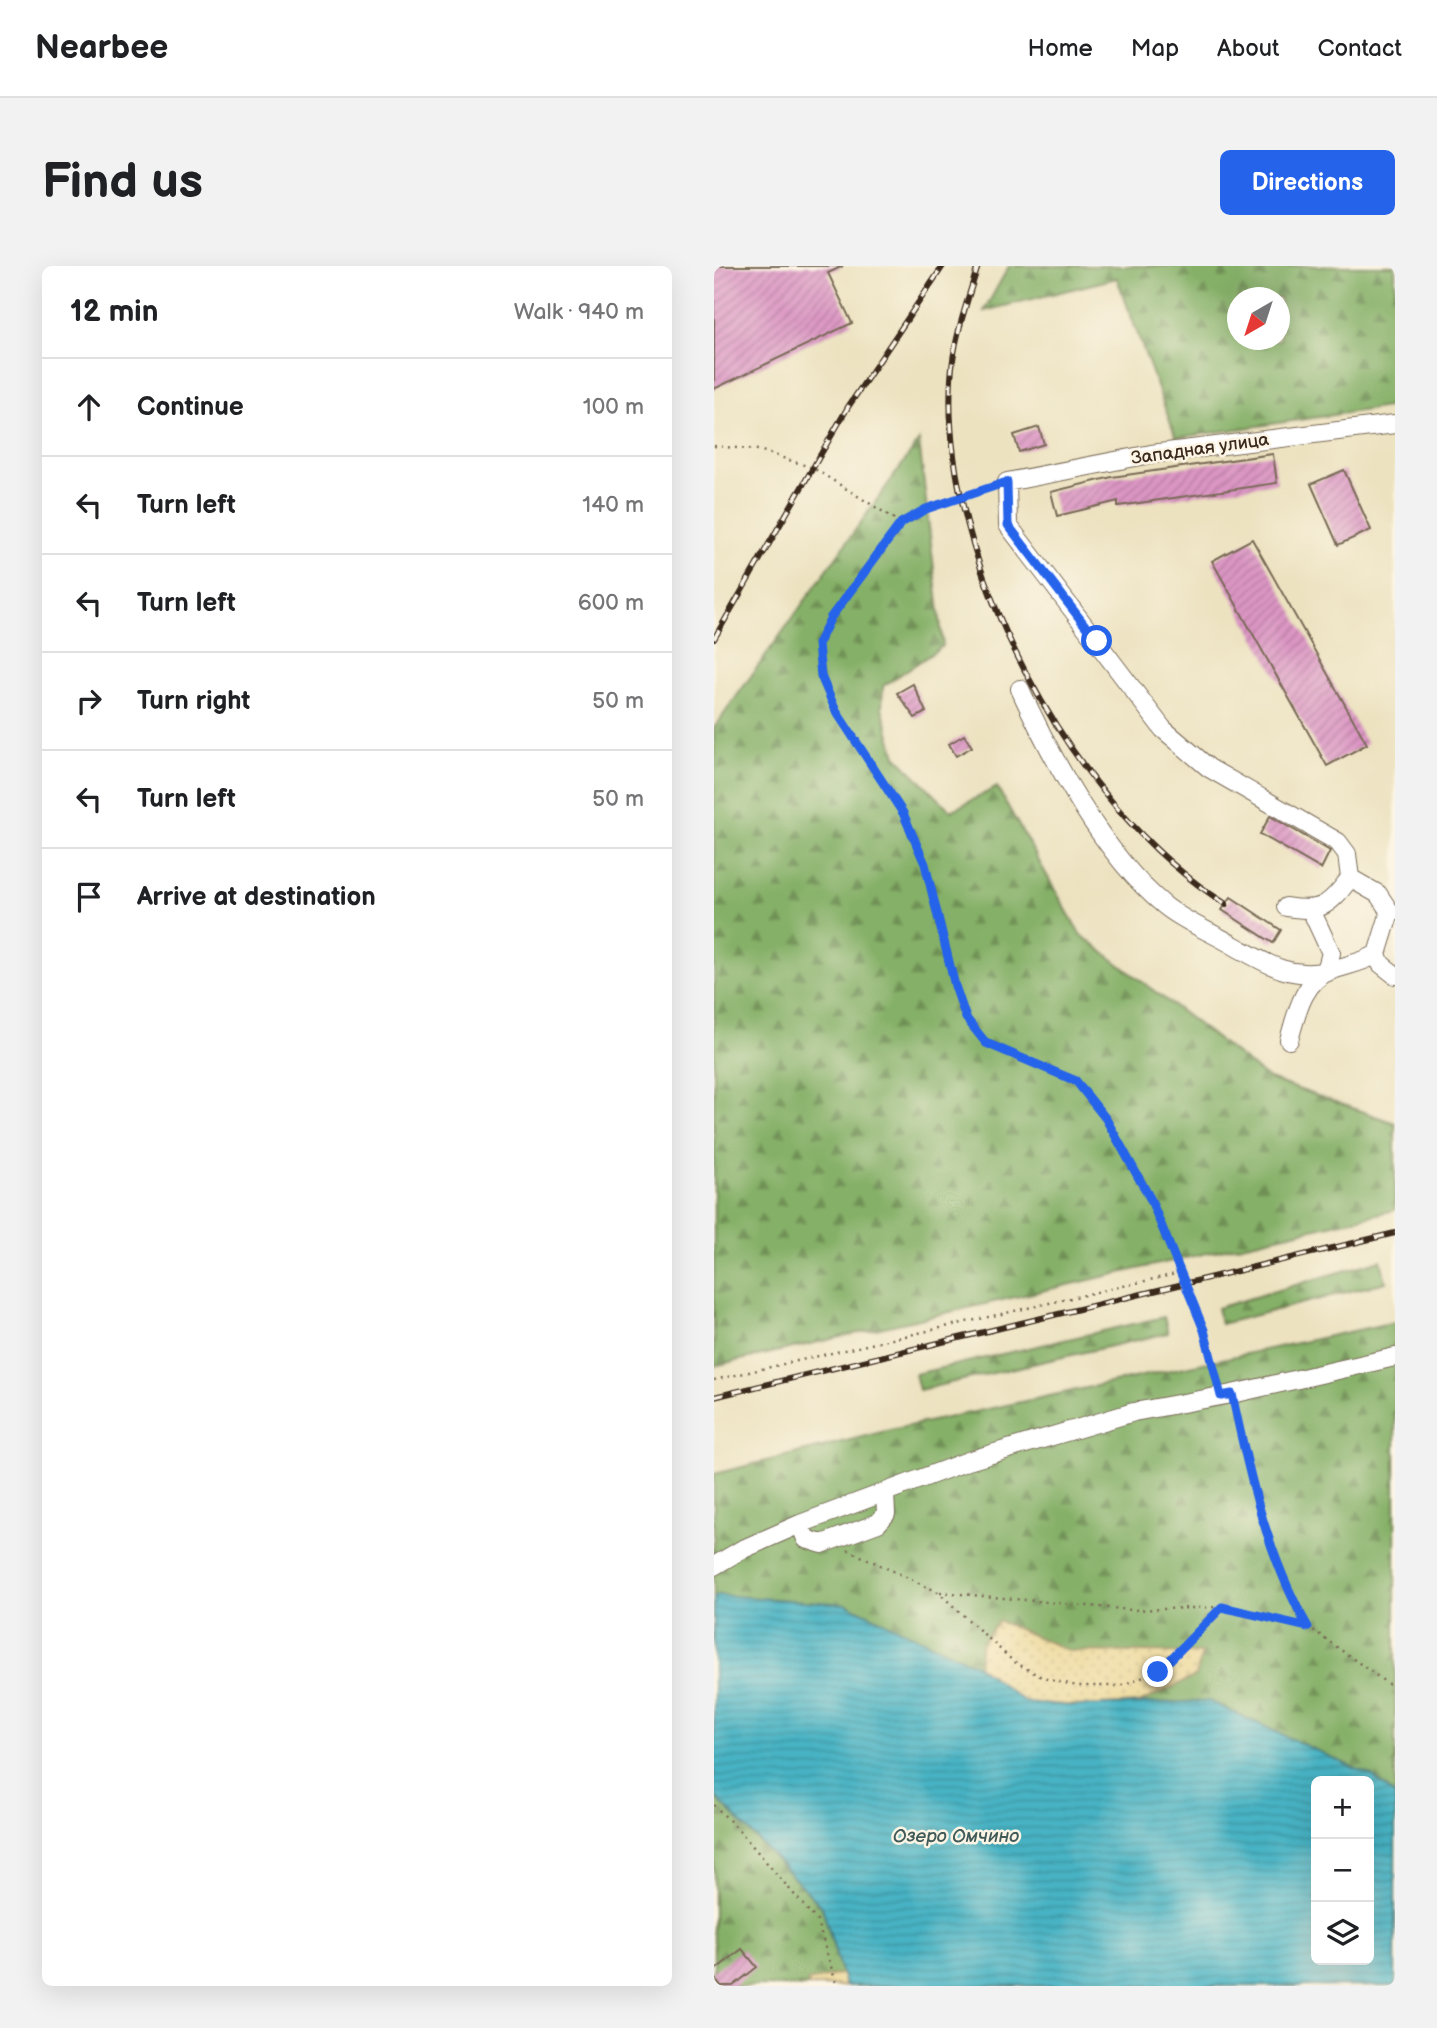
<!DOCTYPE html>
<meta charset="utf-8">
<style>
body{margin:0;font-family:"Balsamiq Sans",sans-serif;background:#f2f2f2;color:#202124}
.controls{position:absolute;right:21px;bottom:21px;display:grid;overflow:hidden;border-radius:10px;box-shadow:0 7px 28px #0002}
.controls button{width:63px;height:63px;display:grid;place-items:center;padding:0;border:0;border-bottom:2px solid #e0e0e0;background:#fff;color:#202124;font:35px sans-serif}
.compass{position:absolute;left:513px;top:21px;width:63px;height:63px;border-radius:50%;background:#fff;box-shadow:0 7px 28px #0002;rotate:219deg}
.stop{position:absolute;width:21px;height:21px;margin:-16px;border:5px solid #2563eb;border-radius:50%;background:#fff}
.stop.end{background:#2563eb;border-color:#fff;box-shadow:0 2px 7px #0008}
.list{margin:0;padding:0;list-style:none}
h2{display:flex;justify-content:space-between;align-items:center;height:91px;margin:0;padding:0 28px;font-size:30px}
h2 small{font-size:23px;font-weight:400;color:#757577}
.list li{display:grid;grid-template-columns:46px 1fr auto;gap:21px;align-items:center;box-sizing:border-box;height:98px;padding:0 28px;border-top:2px solid #e0e0e0}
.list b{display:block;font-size:26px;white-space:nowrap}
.list em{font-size:23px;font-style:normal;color:#757577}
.icon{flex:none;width:38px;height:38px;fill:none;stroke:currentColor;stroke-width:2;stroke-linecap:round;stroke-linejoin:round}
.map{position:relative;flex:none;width:681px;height:1720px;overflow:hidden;border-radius:10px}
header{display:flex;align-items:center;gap:42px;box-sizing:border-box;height:98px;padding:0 35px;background:#fff;border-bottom:2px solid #e0e0e0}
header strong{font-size:33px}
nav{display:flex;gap:38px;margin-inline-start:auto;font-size:24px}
.intro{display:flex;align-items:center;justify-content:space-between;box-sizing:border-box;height:168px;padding:0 42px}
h1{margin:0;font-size:49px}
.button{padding:18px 32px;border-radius:10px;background:#2563eb;color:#fff;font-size:24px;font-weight:700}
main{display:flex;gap:42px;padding:0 42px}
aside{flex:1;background:#fff;border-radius:10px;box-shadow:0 7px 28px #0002}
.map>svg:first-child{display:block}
.forest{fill:url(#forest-firs);stroke:#606d42;stroke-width:2;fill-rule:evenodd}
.sand{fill:url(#sand-dots);stroke:#94825e;stroke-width:2}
.water{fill:url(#water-rules);stroke:#416e71;stroke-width:2;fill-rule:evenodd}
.building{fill:url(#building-hatch)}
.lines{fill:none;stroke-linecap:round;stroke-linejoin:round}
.minor-casing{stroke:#796a57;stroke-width:20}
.path{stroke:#796a57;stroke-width:2.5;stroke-dasharray:2 5;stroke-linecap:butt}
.minor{stroke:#fff;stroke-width:18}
.rail-casing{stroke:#3b2a1e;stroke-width:6}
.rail{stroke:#fcf5e5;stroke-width:3.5;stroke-dasharray:10;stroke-linecap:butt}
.route{stroke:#2563eb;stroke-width:9}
.labels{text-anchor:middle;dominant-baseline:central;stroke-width:5;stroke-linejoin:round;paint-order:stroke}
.street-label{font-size:18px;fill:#3b2a1e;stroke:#fcf5e5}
.water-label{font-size:19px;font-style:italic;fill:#3f5a58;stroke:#fcf5e5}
</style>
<header>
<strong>Nearbee</strong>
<nav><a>Home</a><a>Map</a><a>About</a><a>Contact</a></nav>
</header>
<div class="intro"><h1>Find us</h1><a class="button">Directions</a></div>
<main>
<aside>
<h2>12 min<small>Walk · 940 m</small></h2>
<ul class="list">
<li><svg class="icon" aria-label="ahead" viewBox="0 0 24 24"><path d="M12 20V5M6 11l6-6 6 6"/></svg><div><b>Continue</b></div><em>100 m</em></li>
<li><svg class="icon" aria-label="left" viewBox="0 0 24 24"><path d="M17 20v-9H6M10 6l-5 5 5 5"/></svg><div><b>Turn left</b></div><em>140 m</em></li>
<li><svg class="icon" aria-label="left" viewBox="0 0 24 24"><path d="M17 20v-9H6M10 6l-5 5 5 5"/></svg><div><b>Turn left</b></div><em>600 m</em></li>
<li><svg class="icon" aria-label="right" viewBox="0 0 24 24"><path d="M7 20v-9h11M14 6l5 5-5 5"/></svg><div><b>Turn right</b></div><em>50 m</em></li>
<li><svg class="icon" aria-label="left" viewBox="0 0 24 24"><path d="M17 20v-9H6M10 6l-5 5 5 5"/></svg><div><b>Turn left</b></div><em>50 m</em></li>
<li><svg class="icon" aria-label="arrive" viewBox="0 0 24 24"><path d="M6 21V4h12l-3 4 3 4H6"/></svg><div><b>Arrive at destination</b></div></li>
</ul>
</aside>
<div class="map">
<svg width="681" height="1720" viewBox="0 0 681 1720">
<defs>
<pattern id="forest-firs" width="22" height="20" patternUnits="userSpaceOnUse" patternTransform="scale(1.75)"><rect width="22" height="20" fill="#85b067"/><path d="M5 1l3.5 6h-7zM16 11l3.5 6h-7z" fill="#6e8f54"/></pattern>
<pattern id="sand-dots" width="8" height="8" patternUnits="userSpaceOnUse" patternTransform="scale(1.75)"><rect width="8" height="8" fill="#eeda9e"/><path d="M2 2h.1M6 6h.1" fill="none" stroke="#cdbb88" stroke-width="1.8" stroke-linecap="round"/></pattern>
<pattern id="water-rules" width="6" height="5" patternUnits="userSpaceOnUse" patternTransform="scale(1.75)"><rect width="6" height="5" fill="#47b3c4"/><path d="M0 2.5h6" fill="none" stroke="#3c929f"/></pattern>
<pattern id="building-hatch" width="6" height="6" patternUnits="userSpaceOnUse" patternTransform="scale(1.75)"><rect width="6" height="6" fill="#dc96c4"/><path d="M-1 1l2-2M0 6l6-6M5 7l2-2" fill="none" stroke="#b47b9f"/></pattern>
</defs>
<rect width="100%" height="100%" fill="#fcf5e5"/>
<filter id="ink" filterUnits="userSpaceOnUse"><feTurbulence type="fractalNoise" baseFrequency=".0143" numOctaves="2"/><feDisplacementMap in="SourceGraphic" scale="14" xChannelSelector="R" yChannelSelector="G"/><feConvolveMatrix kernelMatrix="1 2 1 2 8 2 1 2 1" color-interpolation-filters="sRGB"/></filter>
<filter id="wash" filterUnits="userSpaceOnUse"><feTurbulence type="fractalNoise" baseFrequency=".00686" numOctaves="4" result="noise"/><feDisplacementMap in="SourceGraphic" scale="28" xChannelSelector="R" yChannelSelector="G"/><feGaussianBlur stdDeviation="1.57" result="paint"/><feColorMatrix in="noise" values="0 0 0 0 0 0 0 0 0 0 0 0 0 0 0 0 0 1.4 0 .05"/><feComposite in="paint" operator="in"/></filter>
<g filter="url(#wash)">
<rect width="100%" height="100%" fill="#ece2c0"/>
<path class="forest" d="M 295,0 L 681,0 L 681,140 L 462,172 L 403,12 L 270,45 ZM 524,32 L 566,32 L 566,74 L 524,74 Z
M 205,175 L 229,380 L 169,420 L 168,442 L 182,490 L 237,545 L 283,521 L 366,668 L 555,813 L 681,857 L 681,944 L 0,1100 L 0,462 Z
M 667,994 L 672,1016 L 507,1058 L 503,1042 Z
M 450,1051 L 454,1067 L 205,1124 L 201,1108 Z
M 681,1056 L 681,1530 L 660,1511 L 495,1435 L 360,1440 L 311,1436 L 264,1400 L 4,1329 L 0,1332 L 0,1208 L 176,1164 Z
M 0,1529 L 108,1641 L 131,1720 L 0,1720 Z"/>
<path class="sand" d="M 285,1355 L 356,1385 L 488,1387 L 482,1410 L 425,1437 L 365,1440 L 311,1436 L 264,1400 L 267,1377 Z
M 129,1707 L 132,1720 L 94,1720 L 93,1716 Z"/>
<path class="water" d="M 4,1329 L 133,1338 L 264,1400 L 311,1436 L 360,1440 L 495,1435 L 660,1511 L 681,1530 L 681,1720 L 131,1720 L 108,1641 L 0,1529 L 0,1332 ZM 602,1515 L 655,1515 L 655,1694 L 602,1694 Z"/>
<g id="blocks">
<path class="building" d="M 0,0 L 129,0 L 114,7 L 138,57 L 0,123 Z
M 325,161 L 330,178 L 305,186 L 300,169 Z
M 559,188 L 563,217 L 404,240 L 404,235 L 343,250 L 337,226 L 398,211 Z
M 630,204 L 657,264 L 624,279 L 597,218 Z
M 538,273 L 653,478 L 613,500 L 498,295 Z
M 199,418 L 212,446 L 201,452 L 183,427 Z
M 250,469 L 258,481 L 242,490 L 235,478 Z
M 556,550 L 616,585 L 607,603 L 546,568 Z
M 517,631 L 567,664 L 559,677 L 508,644 Z
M 28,1683 L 43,1701 L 19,1720 L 7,1720 L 0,1711 L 0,1705 Z"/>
</g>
</g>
<g filter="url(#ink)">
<use href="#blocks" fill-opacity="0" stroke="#796a57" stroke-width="2"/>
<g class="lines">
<g class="minor-casing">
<path id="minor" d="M 306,423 C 338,493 390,590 450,639 C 469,655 497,666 519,679 C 550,696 576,714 612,705 L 617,687 L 598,646
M 636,612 L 664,628 L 676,646 L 663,688 L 667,698 L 681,709
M 572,641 C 607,647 615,640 636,612 L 633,588 L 624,576 L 495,502 L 449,463 L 294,259 L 293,216 L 437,188 L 681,158
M 575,774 C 582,750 589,714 616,705 C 632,699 648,697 663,688
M 86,1258 L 92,1273 L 108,1278 L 164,1257 L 172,1248 L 171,1228
M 0,1300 L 27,1284 L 86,1258 L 254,1195 L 420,1146 L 518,1128 L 681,1091"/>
</g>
<path class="path" d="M 0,180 L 45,184 L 99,202 L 187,257
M 280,221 L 212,243 L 187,257 L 117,351 L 104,378 L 107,410 L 122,445 L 189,546 L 211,598 L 241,720 L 252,752 L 272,777 L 362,815 L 392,853 L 437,934 L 490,1064 L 504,1117
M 0,1114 L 466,1007
M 521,1142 L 531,1193 L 574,1327 L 595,1361 L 681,1423
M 134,1284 L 224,1326 L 299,1395 L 329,1412 L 363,1420 L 405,1420 L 444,1406 L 508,1341
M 226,1326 L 418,1344 L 508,1341 L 595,1361
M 0,1539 L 23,1562 L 103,1655 L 123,1720"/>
<use href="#minor" class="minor"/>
<g class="rail-casing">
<path id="rail" d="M 264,0 C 253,36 239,75 237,113 C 226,296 358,542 512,638
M 0,373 L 134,141 L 229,0
M 0,1131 L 681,967"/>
</g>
<use href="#rail" class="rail"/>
</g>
</g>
<g class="lines" filter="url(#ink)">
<path class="route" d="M 383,375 L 294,259 L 293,216 L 212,243 L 187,257 L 117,351 L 104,378 L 107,410 L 122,445 L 189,547 L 211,598 L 241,720 L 252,752 L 272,777 L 362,815 L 392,853 L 437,934 L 490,1064 L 507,1130 L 518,1128 C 535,1208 553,1290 594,1361 L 508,1341 L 444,1406"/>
</g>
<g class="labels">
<g class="street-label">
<text transform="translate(486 183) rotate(-8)">Западная улица</text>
</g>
<g class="water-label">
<text x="242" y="1570">Озеро Омчино</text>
</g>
</g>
</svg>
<div class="controls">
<button>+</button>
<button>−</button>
<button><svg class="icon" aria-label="layers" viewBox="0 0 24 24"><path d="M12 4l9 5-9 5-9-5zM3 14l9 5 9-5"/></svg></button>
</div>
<svg class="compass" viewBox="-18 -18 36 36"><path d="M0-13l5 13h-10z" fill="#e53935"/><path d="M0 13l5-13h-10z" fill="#757577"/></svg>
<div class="stop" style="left:383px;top:375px"></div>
<div class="stop end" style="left:444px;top:1406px"></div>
</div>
</main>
